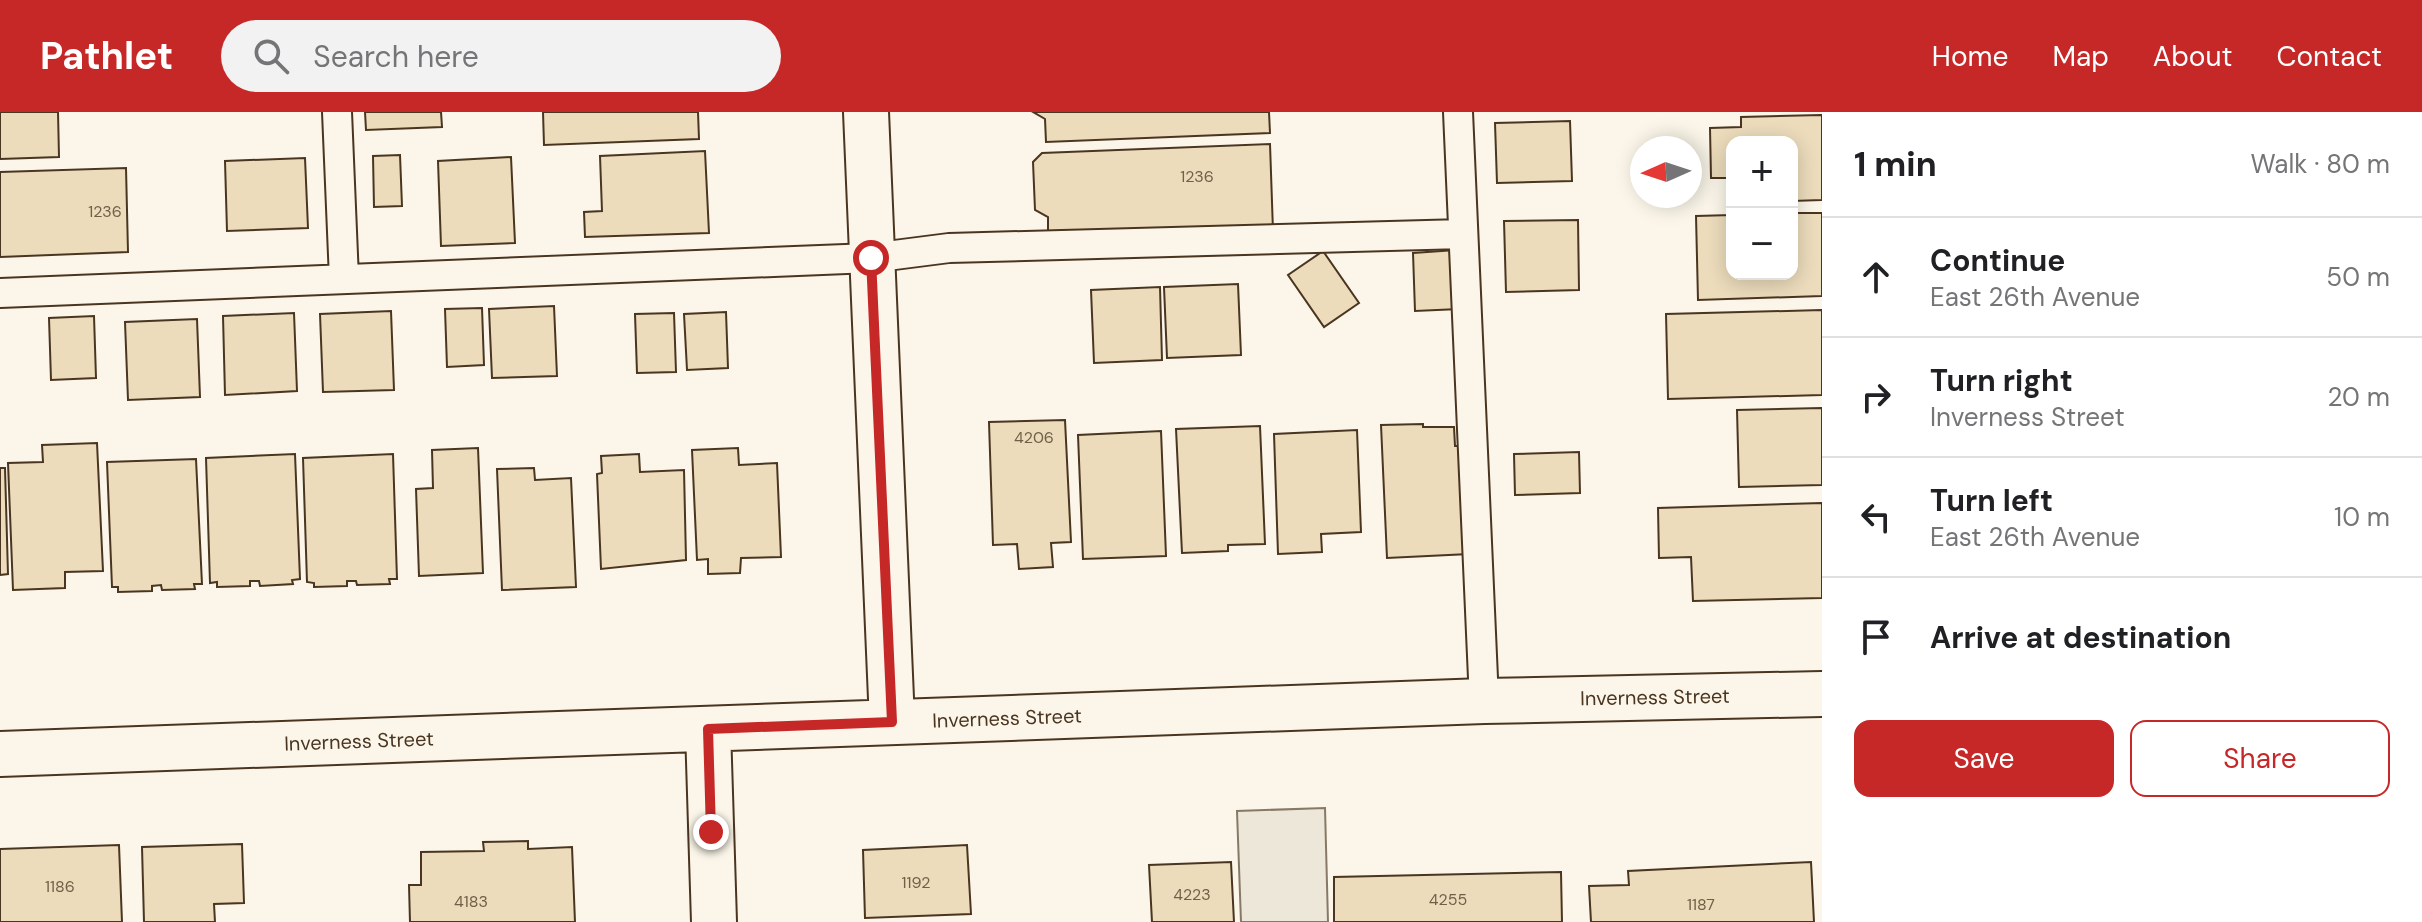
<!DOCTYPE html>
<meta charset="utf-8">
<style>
body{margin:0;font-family:"DM Sans",sans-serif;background:#f2f2f2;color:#202124}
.controls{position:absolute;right:24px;top:24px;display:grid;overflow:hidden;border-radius:16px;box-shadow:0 4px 20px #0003}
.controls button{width:72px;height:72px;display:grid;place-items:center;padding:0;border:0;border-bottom:2px solid #e0e0e0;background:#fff;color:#202124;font:40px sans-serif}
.compass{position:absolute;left:1630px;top:24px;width:72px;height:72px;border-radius:50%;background:#fff;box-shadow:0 4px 20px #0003;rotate:267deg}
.stop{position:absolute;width:24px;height:24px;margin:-18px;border:6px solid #c62828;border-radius:50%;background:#fff}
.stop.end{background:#c62828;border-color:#fff;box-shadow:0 2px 8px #0008}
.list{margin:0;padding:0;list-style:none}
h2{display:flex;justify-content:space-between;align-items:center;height:104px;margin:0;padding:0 32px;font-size:34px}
h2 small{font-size:26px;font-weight:400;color:#757577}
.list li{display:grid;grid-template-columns:52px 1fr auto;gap:24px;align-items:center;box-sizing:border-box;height:120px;padding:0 32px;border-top:2px solid #e0e0e0}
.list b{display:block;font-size:30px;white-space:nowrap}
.list p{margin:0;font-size:26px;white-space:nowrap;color:#757577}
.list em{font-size:26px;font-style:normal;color:#757577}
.actions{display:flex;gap:16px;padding:24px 32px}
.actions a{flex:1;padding:18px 0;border:2px solid #c62828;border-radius:16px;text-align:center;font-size:28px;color:#c62828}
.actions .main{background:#c62828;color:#fff}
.icon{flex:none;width:44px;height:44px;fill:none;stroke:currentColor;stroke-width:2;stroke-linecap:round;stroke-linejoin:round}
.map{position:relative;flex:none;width:1822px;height:810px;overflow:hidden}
header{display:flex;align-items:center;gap:48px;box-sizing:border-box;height:112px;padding:0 40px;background:#c62828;color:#fff}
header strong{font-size:38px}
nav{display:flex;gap:44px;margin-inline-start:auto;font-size:28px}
.search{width:560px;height:72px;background:#f2f2f2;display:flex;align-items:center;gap:20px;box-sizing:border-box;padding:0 28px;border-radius:44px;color:#757577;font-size:30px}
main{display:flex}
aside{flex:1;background:#fff}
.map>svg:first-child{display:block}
.parking{fill:#ede7d9;stroke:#887966;stroke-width:2}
.building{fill:#ecdcbc;stroke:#4a3520;stroke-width:2}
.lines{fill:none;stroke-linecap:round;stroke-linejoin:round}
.service-casing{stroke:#4a3520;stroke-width:32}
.minor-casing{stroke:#4a3520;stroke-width:48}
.service{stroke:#fbf6e9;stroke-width:28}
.minor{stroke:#fbf6e9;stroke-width:44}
.route{stroke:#c62828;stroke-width:10}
.labels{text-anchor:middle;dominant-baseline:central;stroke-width:6;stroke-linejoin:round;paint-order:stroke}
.number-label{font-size:16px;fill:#725f47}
.street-label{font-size:20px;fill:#4a3520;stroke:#fbf6e9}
</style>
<header>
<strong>Pathlet</strong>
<div class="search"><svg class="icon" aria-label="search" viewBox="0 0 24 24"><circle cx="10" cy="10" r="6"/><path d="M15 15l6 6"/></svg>Search here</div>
<nav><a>Home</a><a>Map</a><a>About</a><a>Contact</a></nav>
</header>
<main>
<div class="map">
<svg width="1822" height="810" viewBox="0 0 1822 810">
<rect width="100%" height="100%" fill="#fbf6e9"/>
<path class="parking" d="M 1325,696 L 1328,810 L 1241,810 L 1237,699 Z"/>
<path class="building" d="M 0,0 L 58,0 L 59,45 L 0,47 Z
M 365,0 L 441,0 L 442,15 L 366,18 Z
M 543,0 L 698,0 L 699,27 L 544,33 Z
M 1033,0 L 1269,0 L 1270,21 L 1046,30 L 1045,7 Z
M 1822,3 L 1822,88 L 1792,89 L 1792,30 L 1732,30 L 1732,66 L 1711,66 L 1710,16 L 1741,15 L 1741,5 Z
M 1570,9 L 1572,69 L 1497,71 L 1495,11 Z
M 1270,32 L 1273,119 L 1048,128 L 1048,105 L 1035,98 L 1033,50 L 1042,41 Z
M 705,39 L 709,121 L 585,125 L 584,100 L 602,99 L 600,44 Z
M 400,43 L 402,94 L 374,95 L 373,44 Z
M 511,45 L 515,131 L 441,134 L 438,49 Z
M 305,46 L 308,116 L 227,119 L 225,49 Z
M 126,56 L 128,140 L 0,145 L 0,60 Z
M 1792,101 L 1822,101 L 1822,184 L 1698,188 L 1696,104 L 1732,103 L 1732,162 L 1792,162 Z
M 1578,108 L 1579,178 L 1506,180 L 1504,109 Z
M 1456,138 L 1459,197 L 1415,199 L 1413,141 Z
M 1323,139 L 1359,191 L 1324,215 L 1288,163 Z
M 1238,172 L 1241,243 L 1167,246 L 1164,175 Z
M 1160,175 L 1162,248 L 1094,251 L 1091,178 Z
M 554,194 L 557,264 L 492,266 L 489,197 Z
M 482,196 L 484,253 L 447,255 L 445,197 Z
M 1822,198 L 1822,283 L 1668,287 L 1666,202 Z
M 391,199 L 394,278 L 323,280 L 320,202 Z
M 726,200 L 728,256 L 687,258 L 684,202 Z
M 294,201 L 297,279 L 225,283 L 223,204 Z
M 674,201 L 676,260 L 637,261 L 635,202 Z
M 94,204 L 96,266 L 51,268 L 49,206 Z
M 197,207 L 200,285 L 128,288 L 125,210 Z
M 1822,296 L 1822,373 L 1739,375 L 1737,298 Z
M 1065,308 L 1071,430 L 1051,431 L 1053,455 L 1019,457 L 1017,432 L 993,433 L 989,310 Z
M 1423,312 L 1423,315 L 1454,315 L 1455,334 L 1465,334 L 1469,442 L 1387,446 L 1381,313 Z
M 1260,314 L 1265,432 L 1228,433 L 1228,439 L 1182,441 L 1176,317 Z
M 1357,318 L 1361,420 L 1321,422 L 1322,440 L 1278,442 L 1274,322 Z
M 1161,319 L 1166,444 L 1083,447 L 1078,323 Z
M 97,331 L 103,459 L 65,460 L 65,476 L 13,478 L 8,351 L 43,350 L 42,333 Z
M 478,336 L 483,461 L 419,464 L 416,377 L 433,376 L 432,338 Z
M 738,336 L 739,353 L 777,351 L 781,445 L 741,446 L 740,461 L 708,462 L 708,447 L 697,448 L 692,338 Z
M 1579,340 L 1580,381 L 1515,383 L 1514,342 Z
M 295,342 L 300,467 L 292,468 L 293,472 L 260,474 L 259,469 L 250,469 L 250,474 L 217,475 L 217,470 L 210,471 L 206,346 Z
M 393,342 L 397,467 L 389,467 L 390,472 L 357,473 L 356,469 L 347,469 L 347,474 L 314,475 L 314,471 L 307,470 L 303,346 Z
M 639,342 L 640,360 L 684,358 L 686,448 L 601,457 L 597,362 L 602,361 L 601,344 Z
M 196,347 L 202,472 L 194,472 L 195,477 L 162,478 L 161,473 L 152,474 L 152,479 L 118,480 L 118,475 L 112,475 L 107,350 Z
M 0,356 L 5,356 L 8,462 L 0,463 Z
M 534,356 L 535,368 L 571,366 L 576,475 L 502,478 L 497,357 Z
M 1822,391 L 1822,486 L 1693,489 L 1691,445 L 1659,446 L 1658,396 Z
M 528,729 L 528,737 L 572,735 L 575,810 L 410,810 L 409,773 L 421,773 L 421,740 L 484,739 L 483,730 Z
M 242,732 L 244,791 L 214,792 L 215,810 L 144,810 L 142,735 Z
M 119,733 L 122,810 L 0,810 L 0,737 Z
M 967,733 L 971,802 L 865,806 L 863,738 Z
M 1231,750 L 1234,810 L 1152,810 L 1149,753 Z
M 1811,750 L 1814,810 L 1591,810 L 1589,774 L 1629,773 L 1628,759 Z
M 1561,760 L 1562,810 L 1334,810 L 1334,765 Z"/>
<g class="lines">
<g class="service-casing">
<path id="service" d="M 337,0 L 344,167
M 1458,0 L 1484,589
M 0,181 L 871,146 L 949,136 L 1463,122"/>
</g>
<g class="minor-casing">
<path id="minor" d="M 866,0 L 892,610
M 708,617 L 714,810
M 0,642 L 1484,589 L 1822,582"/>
</g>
<use href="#service" class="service"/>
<use href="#minor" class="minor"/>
</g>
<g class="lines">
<path class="route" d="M 711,720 L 708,617 L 892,610 L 871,146"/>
</g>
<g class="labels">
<g class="number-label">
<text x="1197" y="64">1236</text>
<text x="105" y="99">1236</text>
<text x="1034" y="325">4206</text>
<text x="916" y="770">1192</text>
<text x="60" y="774">1186</text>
<text x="1192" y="782">4223</text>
<text x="1448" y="787">4255</text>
<text x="471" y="789">4183</text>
<text x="1701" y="792">1187</text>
</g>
<g class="street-label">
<text transform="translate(1655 585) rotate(-1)">Inverness Street</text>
<text transform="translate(1007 606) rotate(-2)">Inverness Street</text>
<text transform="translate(359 629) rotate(-2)">Inverness Street</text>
</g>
</g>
</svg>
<div class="controls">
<button>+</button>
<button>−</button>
</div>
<svg class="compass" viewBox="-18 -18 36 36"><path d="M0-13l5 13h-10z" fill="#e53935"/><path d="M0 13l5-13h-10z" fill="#757577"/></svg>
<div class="stop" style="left:871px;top:146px"></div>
<div class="stop end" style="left:711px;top:720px"></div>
</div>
<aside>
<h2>1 min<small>Walk · 80 m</small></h2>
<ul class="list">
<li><svg class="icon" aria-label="ahead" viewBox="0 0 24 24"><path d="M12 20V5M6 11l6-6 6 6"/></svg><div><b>Continue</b><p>East 26th Avenue</p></div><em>50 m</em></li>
<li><svg class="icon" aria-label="right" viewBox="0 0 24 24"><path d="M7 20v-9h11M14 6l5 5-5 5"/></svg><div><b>Turn right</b><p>Inverness Street</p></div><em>20 m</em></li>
<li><svg class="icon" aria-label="left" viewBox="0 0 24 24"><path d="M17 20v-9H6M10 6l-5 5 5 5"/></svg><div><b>Turn left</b><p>East 26th Avenue</p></div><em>10 m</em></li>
<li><svg class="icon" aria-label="arrive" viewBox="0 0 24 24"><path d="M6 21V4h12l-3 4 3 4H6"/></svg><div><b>Arrive at destination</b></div></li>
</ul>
<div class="actions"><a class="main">Save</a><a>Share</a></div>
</aside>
</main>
